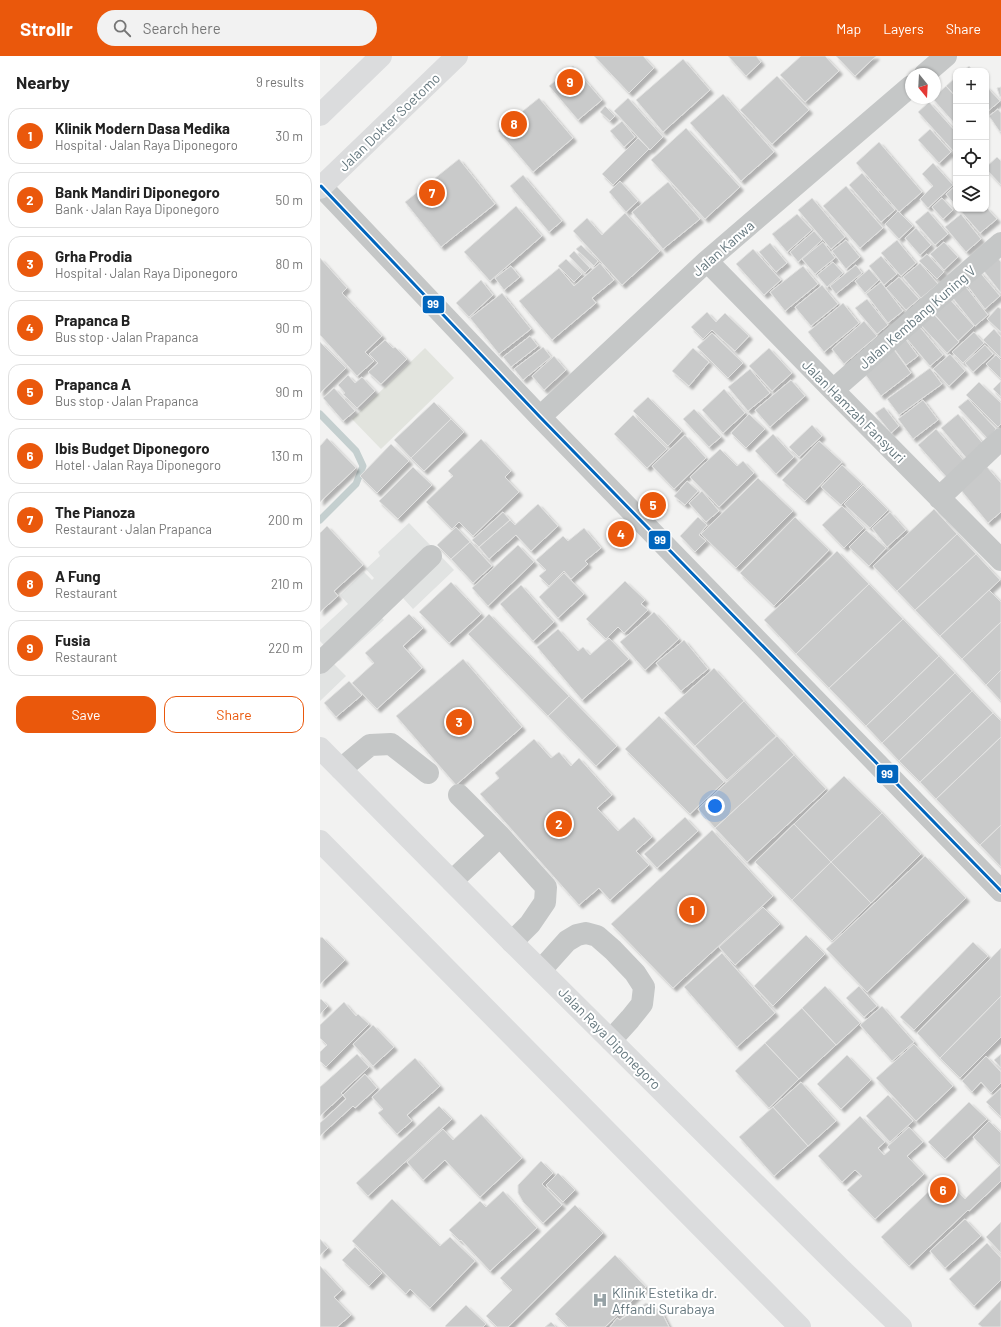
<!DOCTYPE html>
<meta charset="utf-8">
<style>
body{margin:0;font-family:Barlow,sans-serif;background:#f2f2f2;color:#222}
.controls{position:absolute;right:12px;top:12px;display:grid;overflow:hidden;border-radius:8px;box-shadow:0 1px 3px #0004}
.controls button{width:36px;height:36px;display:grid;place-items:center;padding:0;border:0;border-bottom:1px solid #e0e0e0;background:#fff;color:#222;font:20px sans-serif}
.compass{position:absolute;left:585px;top:12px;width:36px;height:36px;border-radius:50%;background:#fff;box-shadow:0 1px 3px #0004;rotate:162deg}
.you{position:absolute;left:395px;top:750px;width:14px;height:14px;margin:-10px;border:3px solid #fff;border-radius:50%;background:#1a73e8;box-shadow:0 0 0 6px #1a73e833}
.badge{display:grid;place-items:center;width:26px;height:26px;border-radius:50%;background:#ea580c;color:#fff;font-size:13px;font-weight:700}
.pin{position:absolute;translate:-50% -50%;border:2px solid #fff;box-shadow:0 1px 4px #0006}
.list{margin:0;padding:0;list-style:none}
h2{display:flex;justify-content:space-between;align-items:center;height:52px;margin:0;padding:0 16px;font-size:17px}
h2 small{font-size:13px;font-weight:400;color:#767676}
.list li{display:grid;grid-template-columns:26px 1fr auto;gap:12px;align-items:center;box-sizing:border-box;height:56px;margin:0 8px 8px;padding:0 8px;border:1px solid #e0e0e0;border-radius:12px}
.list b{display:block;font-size:15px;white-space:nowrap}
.list p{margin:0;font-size:13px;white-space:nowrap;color:#767676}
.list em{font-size:13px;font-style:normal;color:#767676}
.actions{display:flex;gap:8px;padding:12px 16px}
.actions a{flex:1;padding:9px 0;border:1px solid #ea580c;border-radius:12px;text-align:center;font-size:14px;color:#ea580c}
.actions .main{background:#ea580c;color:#fff}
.icon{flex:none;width:22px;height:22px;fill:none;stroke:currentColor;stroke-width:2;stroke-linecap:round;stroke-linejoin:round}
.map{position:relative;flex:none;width:681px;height:1271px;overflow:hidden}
header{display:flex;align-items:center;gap:24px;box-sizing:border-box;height:56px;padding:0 20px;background:#ea580c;color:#fff}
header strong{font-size:19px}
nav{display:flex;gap:22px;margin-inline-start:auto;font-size:14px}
.search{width:280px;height:36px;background:#f2f2f2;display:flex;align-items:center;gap:10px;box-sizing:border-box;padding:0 14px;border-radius:22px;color:#767676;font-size:15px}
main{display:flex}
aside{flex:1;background:#fff}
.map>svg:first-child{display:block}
.built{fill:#e1e3e2}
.green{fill:#e2e4de}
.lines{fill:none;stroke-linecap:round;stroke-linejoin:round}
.stream{stroke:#c4cfcf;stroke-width:7}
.building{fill:#c9caca;stroke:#e2e2e1;filter:url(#shadow)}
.minor{stroke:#c5c7c7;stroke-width:22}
.major{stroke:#dbdcdd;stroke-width:22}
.highway{stroke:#dbdcdd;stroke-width:22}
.bus-1-casing{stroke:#fff;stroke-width:6}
.bus-1{stroke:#0065bd;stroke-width:3}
.labels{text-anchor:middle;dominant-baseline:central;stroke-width:4;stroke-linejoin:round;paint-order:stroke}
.street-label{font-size:14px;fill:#65777e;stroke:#fff}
.poi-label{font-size:14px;fill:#65777e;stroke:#fff;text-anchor:start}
.line-badge{stroke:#fff;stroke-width:1.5}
.badge-label{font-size:11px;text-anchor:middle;font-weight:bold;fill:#fff}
</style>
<header>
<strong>Strollr</strong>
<div class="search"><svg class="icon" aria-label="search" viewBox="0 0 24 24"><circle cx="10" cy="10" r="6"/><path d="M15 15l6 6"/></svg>Search here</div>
<nav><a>Map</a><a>Layers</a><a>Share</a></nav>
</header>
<main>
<aside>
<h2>Nearby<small>9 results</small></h2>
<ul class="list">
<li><span class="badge">1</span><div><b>Klinik Modern Dasa Medika</b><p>Hospital · Jalan Raya Diponegoro</p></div><em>30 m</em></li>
<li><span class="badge">2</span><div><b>Bank Mandiri Diponegoro</b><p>Bank · Jalan Raya Diponegoro</p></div><em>50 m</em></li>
<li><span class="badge">3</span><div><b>Grha Prodia</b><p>Hospital · Jalan Raya Diponegoro</p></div><em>80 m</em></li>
<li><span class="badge">4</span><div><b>Prapanca B</b><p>Bus stop · Jalan Prapanca</p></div><em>90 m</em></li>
<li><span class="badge">5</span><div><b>Prapanca A</b><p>Bus stop · Jalan Prapanca</p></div><em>90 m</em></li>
<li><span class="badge">6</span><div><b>Ibis Budget Diponegoro</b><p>Hotel · Jalan Raya Diponegoro</p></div><em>130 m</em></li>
<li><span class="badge">7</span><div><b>The Pianoza</b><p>Restaurant · Jalan Prapanca</p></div><em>200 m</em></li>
<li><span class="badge">8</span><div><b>A Fung</b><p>Restaurant</p></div><em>210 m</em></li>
<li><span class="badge">9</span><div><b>Fusia</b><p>Restaurant</p></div><em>220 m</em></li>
</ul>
<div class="actions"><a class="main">Save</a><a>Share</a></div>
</aside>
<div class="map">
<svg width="681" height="1271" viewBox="0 0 681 1271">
<defs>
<filter id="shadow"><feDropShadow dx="3.5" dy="3.5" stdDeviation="1" flood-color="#0004"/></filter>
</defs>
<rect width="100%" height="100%" fill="#f2f2f1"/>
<path class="built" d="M 89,467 L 134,514 L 93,553 L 74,532 L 52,552 L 64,564 L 19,605 L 0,585 L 0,574 L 28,548 L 20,539 L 44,516 L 52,524 L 54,522 L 46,513 L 60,500 L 58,496 Z
M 10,604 L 26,620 L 0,645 L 0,606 Z"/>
<path class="green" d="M 105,292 L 134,322 L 61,393 L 32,363 Z"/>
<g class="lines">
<path class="stream" d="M 0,358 L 36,395 L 43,410 L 36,428 L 0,464"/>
</g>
<path class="building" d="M 274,0 L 323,0 L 334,12 L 309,37 Z
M 408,0 L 436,0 L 441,6 L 426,20 Z
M 481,0 L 505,0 L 519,15 L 485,46 L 460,19 Z
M 516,0 L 556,0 L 535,20 Z
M 363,3 L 390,34 L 343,76 L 316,44 Z
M 253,10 L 282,44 L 258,64 L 229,30 Z
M 649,10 L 653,15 L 643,15 Z
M 457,20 L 489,54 L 452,88 L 420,54 Z
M 636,21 L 636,41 L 626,30 Z
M 626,30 L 636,41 L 636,69 L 612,42 L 615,42 L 615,40 Z
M 666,30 L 680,45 L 667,56 L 666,54 Z
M 681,31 L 681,40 L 680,41 L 677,32 Z
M 403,38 L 454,96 L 421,125 L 370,67 Z
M 219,42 L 253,82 L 213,116 L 178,75 Z
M 308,42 L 343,81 L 330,94 L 294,55 Z
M 609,46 L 636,76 L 635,97 L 598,56 Z
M 285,50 L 295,60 L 290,65 L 280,56 Z
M 678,53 L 681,57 L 681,75 L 680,76 L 669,60 Z
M 302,65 L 315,81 L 304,91 L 290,75 Z
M 366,72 L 420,131 L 385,163 L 331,104 Z
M 610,73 L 631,96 L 619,107 L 598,84 Z
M 318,82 L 329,93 L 293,129 L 282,118 Z
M 559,86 L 602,136 L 579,156 L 536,107 Z
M 677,101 L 681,105 L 681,129 L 666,113 L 666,111 Z
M 139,103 L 175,148 L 121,191 L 85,146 Z
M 613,107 L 633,129 L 608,152 L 600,143 L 613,130 L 602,118 Z
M 542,117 L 575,154 L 561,166 L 529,129 Z
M 203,119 L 242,165 L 229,176 L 190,130 Z
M 300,125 L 318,145 L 306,156 L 289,136 Z
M 348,126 L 380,163 L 343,193 L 312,156 Z
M 636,129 L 636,150 L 626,138 Z
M 526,130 L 563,172 L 540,192 L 503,150 Z
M 492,142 L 525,181 L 511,193 L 478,154 Z
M 622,142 L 633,154 L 623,163 L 612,151 Z
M 196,150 L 222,180 L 170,225 L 144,196 Z
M 666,151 L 677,163 L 660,177 L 639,153 L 666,153 Z
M 578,155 L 593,170 L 579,183 L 565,168 Z
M 608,155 L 628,178 L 615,189 L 595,166 Z
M 305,157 L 340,195 L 302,229 L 253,175 L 267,162 L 282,179 Z
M 477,158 L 492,174 L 467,196 L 452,178 Z
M 641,158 L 661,183 L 646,196 L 625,171 Z
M 596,172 L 611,189 L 600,199 L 585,182 Z
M 494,175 L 502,184 L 478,206 L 470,196 Z
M 526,184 L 540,201 L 526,213 L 512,195 Z
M 577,184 L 596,207 L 581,220 L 561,197 Z
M 503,186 L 515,202 L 495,218 L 482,203 Z
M 624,186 L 638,201 L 624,214 L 610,198 Z
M 450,187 L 467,207 L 456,216 L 439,196 Z
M 261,189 L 278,205 L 274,210 L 256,193 Z
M 433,193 L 461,224 L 444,239 L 416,208 Z
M 254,195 L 270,212 L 265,217 L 249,200 Z
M 607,198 L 624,216 L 617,223 L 599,205 Z
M 561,200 L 577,218 L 564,229 L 549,210 Z
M 0,202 L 27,232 L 22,237 L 62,280 L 45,296 L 54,305 L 37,320 L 0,279 Z
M 678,202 L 681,206 L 681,237 L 663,214 Z
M 246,203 L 262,218 L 254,226 L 238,210 Z
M 513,206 L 523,217 L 507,231 L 497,219 Z
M 280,207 L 294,224 L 272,242 L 276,247 L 232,284 L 199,245 L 239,212 L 254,230 Z
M 600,207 L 618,228 L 601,242 L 583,221 Z
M 536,209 L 542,217 L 516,238 L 510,230 Z
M 191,210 L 200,221 L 184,234 L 175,222 Z
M 483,210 L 498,228 L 465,255 L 450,236 Z
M 549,213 L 559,224 L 545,237 L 535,225 Z
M 658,214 L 680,240 L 665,253 L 644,225 Z
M 579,221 L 599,243 L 586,254 L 566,232 Z
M 161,224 L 173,239 L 149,261 L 136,247 Z
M 561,226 L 583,255 L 568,267 L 546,238 Z
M 642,226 L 668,259 L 655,270 L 628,236 Z
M 502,229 L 518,248 L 491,270 L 475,251 Z
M 182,237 L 211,273 L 179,298 L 150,262 Z
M 626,239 L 654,270 L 638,285 L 610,253 Z
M 547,243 L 568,269 L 557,278 L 535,252 Z
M 523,247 L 539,267 L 504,296 L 488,276 Z
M 678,251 L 681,253 L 681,276 L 667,263 Z
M 609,253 L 639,286 L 627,297 L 597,265 Z
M 387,256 L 396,266 L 405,257 L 429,280 L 415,295 L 392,274 L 383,283 L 371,271 Z
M 594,264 L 623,299 L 610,310 L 581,276 Z
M 544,265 L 557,280 L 524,308 L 512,293 Z
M 674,273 L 681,281 L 681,302 L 663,284 Z
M 654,276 L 664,287 L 643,307 L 632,296 Z
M 392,277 L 423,307 L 408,322 L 377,291 Z
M 210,280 L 218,290 L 191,311 L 183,301 Z
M 584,281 L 598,300 L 586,309 L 572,290 Z
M 65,284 L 73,292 L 75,291 L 87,303 L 61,328 L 48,316 L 58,307 L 49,298 Z
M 0,286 L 26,312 L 0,337 Z
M 665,289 L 673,298 L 653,316 L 645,307 Z
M 223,291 L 231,301 L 203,324 L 194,313 Z
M 572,291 L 591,317 L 561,340 L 542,314 Z
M 373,292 L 389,306 L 369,330 L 352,315 Z
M 449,292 L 472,317 L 452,335 L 429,310 Z
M 630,298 L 645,315 L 629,330 L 613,313 Z
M 676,299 L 681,304 L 681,323 L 666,308 Z
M 234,300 L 246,314 L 224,334 L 212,320 Z
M 610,312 L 622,328 L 579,359 L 567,343 Z
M 430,313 L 450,337 L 428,355 L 408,331 Z
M 28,319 L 35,327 L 42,321 L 55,335 L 37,352 L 23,338 L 25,337 L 18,329 Z
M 471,324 L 485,340 L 450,371 L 435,354 Z
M 681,325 L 681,341 L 673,333 Z
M 659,326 L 681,347 L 681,368 L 678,371 L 646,339 Z
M 14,332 L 35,355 L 23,365 L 3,342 Z
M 404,333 L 425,357 L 403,377 L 382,354 Z
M 328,341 L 362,375 L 348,390 L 313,355 Z
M 648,343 L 676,373 L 667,382 L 638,351 Z
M 603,344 L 618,364 L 593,383 L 578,363 Z
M 114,346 L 131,363 L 91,402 L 74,384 Z
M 564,351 L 579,370 L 571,377 L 555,357 Z
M 374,353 L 401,381 L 389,391 L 363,363 Z
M 429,358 L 445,373 L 426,392 L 411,377 Z
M 638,358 L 665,390 L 648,404 L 621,372 Z
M 313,359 L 347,393 L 327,412 L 294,378 Z
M 131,363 L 144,376 L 104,415 L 91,402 Z
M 492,369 L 502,380 L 479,401 L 469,391 Z
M 616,373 L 647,408 L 629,424 L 598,389 Z
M 453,378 L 474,401 L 456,418 L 435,395 Z
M 365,379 L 386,402 L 354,433 L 332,410 Z
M 7,382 L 36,412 L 0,446 L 0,390 Z
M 161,383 L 191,415 L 185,421 L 199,436 L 153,480 L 139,466 L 132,473 L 106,446 L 133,420 L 128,415 Z
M 499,385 L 522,406 L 485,445 L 462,424 Z
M 71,388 L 89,405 L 57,437 L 40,420 Z
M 400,393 L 417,410 L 423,405 L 434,417 L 399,451 L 370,421 Z
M 522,409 L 542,428 L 521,449 L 501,431 Z
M 93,411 L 112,429 L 78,463 L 59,445 Z
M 667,411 L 681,427 L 681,456 L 668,467 L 640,433 Z
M 438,422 L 473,455 L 416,512 L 381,478 Z
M 367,425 L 378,435 L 365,449 L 354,440 Z
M 543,429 L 568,454 L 550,472 L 524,448 Z
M 382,435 L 399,455 L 386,466 L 369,447 Z
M 218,448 L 238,470 L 211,495 L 196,479 L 169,503 L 159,491 L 190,464 L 195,469 Z
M 522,450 L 544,472 L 524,492 L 502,469 Z
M 614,453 L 637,478 L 577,535 L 553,510 Z
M 183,456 L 190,464 L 159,491 L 152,484 Z
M 570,456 L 586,474 L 567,491 L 552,472 Z
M 378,461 L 387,469 L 379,479 L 386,485 L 375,496 L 360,480 Z
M 475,461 L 509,494 L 454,550 L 420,517 Z
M 7,470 L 43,509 L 14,535 L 18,540 L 0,556 L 0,477 Z
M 136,471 L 150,486 L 131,503 L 117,489 Z
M 264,472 L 281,492 L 265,505 L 268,508 L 251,523 L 244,515 L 229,530 L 219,520 L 226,514 L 216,504 L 243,480 L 248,485 Z
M 546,474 L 566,492 L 549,510 L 529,491 Z
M 637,478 L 656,498 L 595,554 L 577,535 Z
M 150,486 L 172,510 L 153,527 L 131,503 Z
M 198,489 L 214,506 L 168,550 L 152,532 Z
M 517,495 L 549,528 L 476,598 L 444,564 Z
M 656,498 L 680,524 L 620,580 L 595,554 Z
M 244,517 L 264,538 L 238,562 L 219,541 Z
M 305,525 L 325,544 L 321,548 L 328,554 L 304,577 L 298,571 L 286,583 L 266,563 Z
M 131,526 L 161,558 L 129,587 L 99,556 Z
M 549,528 L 583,563 L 509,632 L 476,598 Z
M 201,529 L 234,566 L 213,585 L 180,548 Z
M 669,534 L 681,546 L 681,566 L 642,603 L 620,580 Z
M 334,556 L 359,583 L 325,614 L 300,586 Z
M 89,558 L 103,572 L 83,590 L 102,612 L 57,653 L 32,627 L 54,607 L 45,597 Z
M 169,558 L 249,640 L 228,660 L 148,578 Z
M 583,563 L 619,600 L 546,670 L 509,632 Z
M 681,566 L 681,614 L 666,629 L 642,603 Z
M 238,573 L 258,595 L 263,591 L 270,599 L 289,582 L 309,603 L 262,644 L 217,591 Z
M 364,584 L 388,613 L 361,635 L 336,607 Z
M 619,600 L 635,617 L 562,687 L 546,670 Z
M 143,603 L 202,671 L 136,729 L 76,660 Z
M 394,612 L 424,645 L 375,690 L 344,657 Z
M 681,614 L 681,645 L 666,629 Z
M 635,617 L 652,635 L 579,705 L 562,687 Z
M 29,625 L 42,639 L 16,661 L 4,647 Z
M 652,635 L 673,657 L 600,726 L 579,705 Z
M 249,640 L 297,690 L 276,710 L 228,660 Z
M 424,645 L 456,680 L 407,724 L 375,690 Z
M 673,657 L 681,665 L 681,681 L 616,743 L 600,726 Z
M 339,660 L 404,726 L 370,758 L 305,693 Z
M 457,680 L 474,699 L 395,772 L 378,753 Z
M 681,681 L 681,769 L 660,789 L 616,743 Z
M 214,683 L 231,702 L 239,696 L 251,710 L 259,702 L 292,739 L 277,752 L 298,775 L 314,761 L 332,781 L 316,795 L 329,809 L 290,844 L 279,832 L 259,849 L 160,738 L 179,722 L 175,717 Z
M 474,699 L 506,733 L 427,806 L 395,772 Z
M 524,720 L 562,757 L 511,806 L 474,768 Z
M 562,757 L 601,798 L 551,847 L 511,806 Z
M 365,761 L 378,775 L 337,812 L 324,798 Z
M 474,768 L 511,806 L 472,844 L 435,806 Z
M 681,769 L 681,811 L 660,789 Z
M 392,774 L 453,840 L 353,932 L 291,868 Z
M 605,800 L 646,842 L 547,936 L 506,893 Z
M 511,806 L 551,847 L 512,885 L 472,844 Z
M 443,851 L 460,868 L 415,909 L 399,891 Z
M 486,879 L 505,898 L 453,950 L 434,930 Z
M 2,881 L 25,904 L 0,928 L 0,882 Z
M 653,886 L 668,900 L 594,974 L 580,961 Z
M 681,892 L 681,940 L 620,1002 L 597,977 Z
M 402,897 L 455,957 L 417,991 L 364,931 Z
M 505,930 L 540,967 L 516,989 L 482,952 Z
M 539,930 L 557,950 L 544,961 L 526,942 Z
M 681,940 L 681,981 L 640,1022 L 620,1002 Z
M 1,943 L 8,950 L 0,958 L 0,944 Z
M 24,946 L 36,960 L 38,958 L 49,968 L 6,1011 L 0,1005 L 0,996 L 7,989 L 0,982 L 0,969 Z
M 562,950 L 594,986 L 572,1005 L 540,969 Z
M 482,952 L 516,989 L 479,1023 L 445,987 Z
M 53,969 L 74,991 L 53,1010 L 33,988 Z
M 445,987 L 479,1023 L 449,1052 L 415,1015 Z
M 594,988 L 633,1030 L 596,1065 L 556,1022 Z
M 37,998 L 49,1011 L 21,1037 L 23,1039 L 0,1060 L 0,1031 Z
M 681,998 L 681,1012 L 674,1004 Z
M 527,999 L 551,1024 L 521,1053 L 497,1028 Z
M 666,1000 L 681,1016 L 681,1027 L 671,1037 L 661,1026 L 652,1036 L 642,1025 Z
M 95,1002 L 120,1030 L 87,1059 L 92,1065 L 77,1078 L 58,1057 L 63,1053 L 52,1041 Z
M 45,1018 L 57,1032 L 35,1052 L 33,1050 L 0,1080 L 0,1067 L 26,1043 L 23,1039 Z
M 481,1026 L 516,1065 L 488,1090 L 453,1051 Z
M 681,1032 L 681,1061 L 666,1046 Z
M 568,1039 L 593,1065 L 570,1086 L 546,1060 Z
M 649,1046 L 667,1063 L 625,1103 L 608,1086 Z
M 119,1050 L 132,1063 L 48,1140 L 36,1127 Z
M 453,1051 L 488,1090 L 454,1120 L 419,1081 Z
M 161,1058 L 202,1102 L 160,1141 L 125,1104 L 103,1124 L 87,1106 L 123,1073 L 133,1084 Z
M 540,1060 L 565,1086 L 558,1092 L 564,1099 L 570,1094 L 567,1091 L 589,1071 L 603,1086 L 587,1100 L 604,1118 L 555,1163 L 527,1134 L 542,1120 L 535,1114 L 522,1126 L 498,1100 Z
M 669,1065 L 681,1077 L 681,1125 L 649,1155 L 648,1154 L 589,1210 L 561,1181 L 624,1121 L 645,1143 L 680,1109 L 653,1081 Z
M 221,1105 L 233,1117 L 222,1128 L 242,1149 L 223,1167 L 203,1146 L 198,1137 L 198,1129 Z
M 238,1117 L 255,1134 L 243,1146 L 226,1129 Z
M 183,1135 L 217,1172 L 170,1215 L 141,1184 L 140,1185 L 129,1174 L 160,1145 L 166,1151 Z
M 72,1143 L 120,1190 L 130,1181 L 155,1205 L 110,1252 L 90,1233 L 86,1238 L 32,1185 Z
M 255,1149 L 283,1177 L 188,1271 L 177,1271 L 166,1260 L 192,1234 L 180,1222 Z
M 645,1163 L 661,1180 L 625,1212 L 610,1195 Z
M 681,1166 L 681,1197 L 666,1181 Z
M 0,1183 L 8,1192 L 0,1199 Z
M 667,1187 L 681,1202 L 681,1224 L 654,1250 L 629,1223 Z
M 35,1191 L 62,1217 L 49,1230 L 22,1204 Z
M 295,1199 L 326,1231 L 285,1271 L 248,1271 L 235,1258 Z
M 0,1210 L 22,1234 L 14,1241 L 31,1259 L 17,1271 L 0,1271 Z
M 681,1244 L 681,1271 L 662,1271 L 658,1268 Z
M 326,1247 L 341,1255 L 349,1271 L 290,1271 L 297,1262 L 300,1264 Z
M 146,1249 L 166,1268 L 163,1271 L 126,1271 L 125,1270 Z
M 231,1266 L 236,1271 L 225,1271 Z"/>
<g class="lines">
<path class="minor" d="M 605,18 L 626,0
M 1,130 L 220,361 L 681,835
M 387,205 L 513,334 L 681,504
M 513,334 L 681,187
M 220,361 L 387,205 L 591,30
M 619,442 L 681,383
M 0,607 L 111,500
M 21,713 L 50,689 L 71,688 L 108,717
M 139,739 L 180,780 L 226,831 L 225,846 L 210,868 L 192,886
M 132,825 L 180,780
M 221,914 L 247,885 L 257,879 L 266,877 L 277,880 L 293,894 L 315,917 L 324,931 L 322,948 L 310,963 L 291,984"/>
<path class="major" d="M 0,59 L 61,0
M 0,132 L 137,0"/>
<path class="highway" d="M 0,692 L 192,886 L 521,1213 L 581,1271
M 0,785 L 480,1271"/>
<g class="bus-1-casing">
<path id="bus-1" d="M 1,130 L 220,361 L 681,835"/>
</g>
<use href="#bus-1" class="bus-1"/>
</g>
<defs>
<g id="hospital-bare" transform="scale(1.2)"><path d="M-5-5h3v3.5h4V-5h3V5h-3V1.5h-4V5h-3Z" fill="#96a2a6" stroke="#fff" stroke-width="2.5" paint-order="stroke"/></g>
</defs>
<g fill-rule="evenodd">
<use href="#hospital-bare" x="280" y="1244"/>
</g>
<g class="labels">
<g class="street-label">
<text transform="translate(69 66) rotate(-44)">Jalan Dokter Soetomo</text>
<text transform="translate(403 192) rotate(-41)">Jalan Kanwa</text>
<text transform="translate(597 261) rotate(-41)">Jalan Kembang Kuning V</text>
<text transform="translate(534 355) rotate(45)">Jalan Hamzah Fansyuri</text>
<text transform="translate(290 982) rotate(45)">Jalan Raya Diponegoro</text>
</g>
<g class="poi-label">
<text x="292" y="1236">Klinik Estetika dr.<tspan x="292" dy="16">Affandi Surabaya</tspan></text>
</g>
</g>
<g class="line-badge">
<rect x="102" y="239" width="23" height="19" rx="4" fill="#0065bd"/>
<rect x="328" y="474" width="23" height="20" rx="4" fill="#0065bd"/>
<rect x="556" y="708" width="23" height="20" rx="4" fill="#0065bd"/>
</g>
<g class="badge-label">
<text x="113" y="252">99</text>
<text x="340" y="488">99</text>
<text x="567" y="722">99</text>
</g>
</svg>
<div class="controls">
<button>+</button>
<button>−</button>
<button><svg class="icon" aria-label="locate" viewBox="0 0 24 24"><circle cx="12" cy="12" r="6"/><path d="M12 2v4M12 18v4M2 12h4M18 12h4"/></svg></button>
<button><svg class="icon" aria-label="layers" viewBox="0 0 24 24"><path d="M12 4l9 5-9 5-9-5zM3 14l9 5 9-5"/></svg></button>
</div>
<svg class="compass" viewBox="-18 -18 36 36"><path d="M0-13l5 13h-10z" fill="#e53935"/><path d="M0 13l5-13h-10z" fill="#767676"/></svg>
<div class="you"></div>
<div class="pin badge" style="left:372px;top:854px">1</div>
<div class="pin badge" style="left:239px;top:768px">2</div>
<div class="pin badge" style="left:139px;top:666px">3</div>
<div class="pin badge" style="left:301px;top:478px">4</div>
<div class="pin badge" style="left:333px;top:449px">5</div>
<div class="pin badge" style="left:623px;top:1134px">6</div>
<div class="pin badge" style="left:112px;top:137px">7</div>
<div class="pin badge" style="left:194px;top:68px">8</div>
<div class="pin badge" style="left:250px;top:26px">9</div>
</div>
</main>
